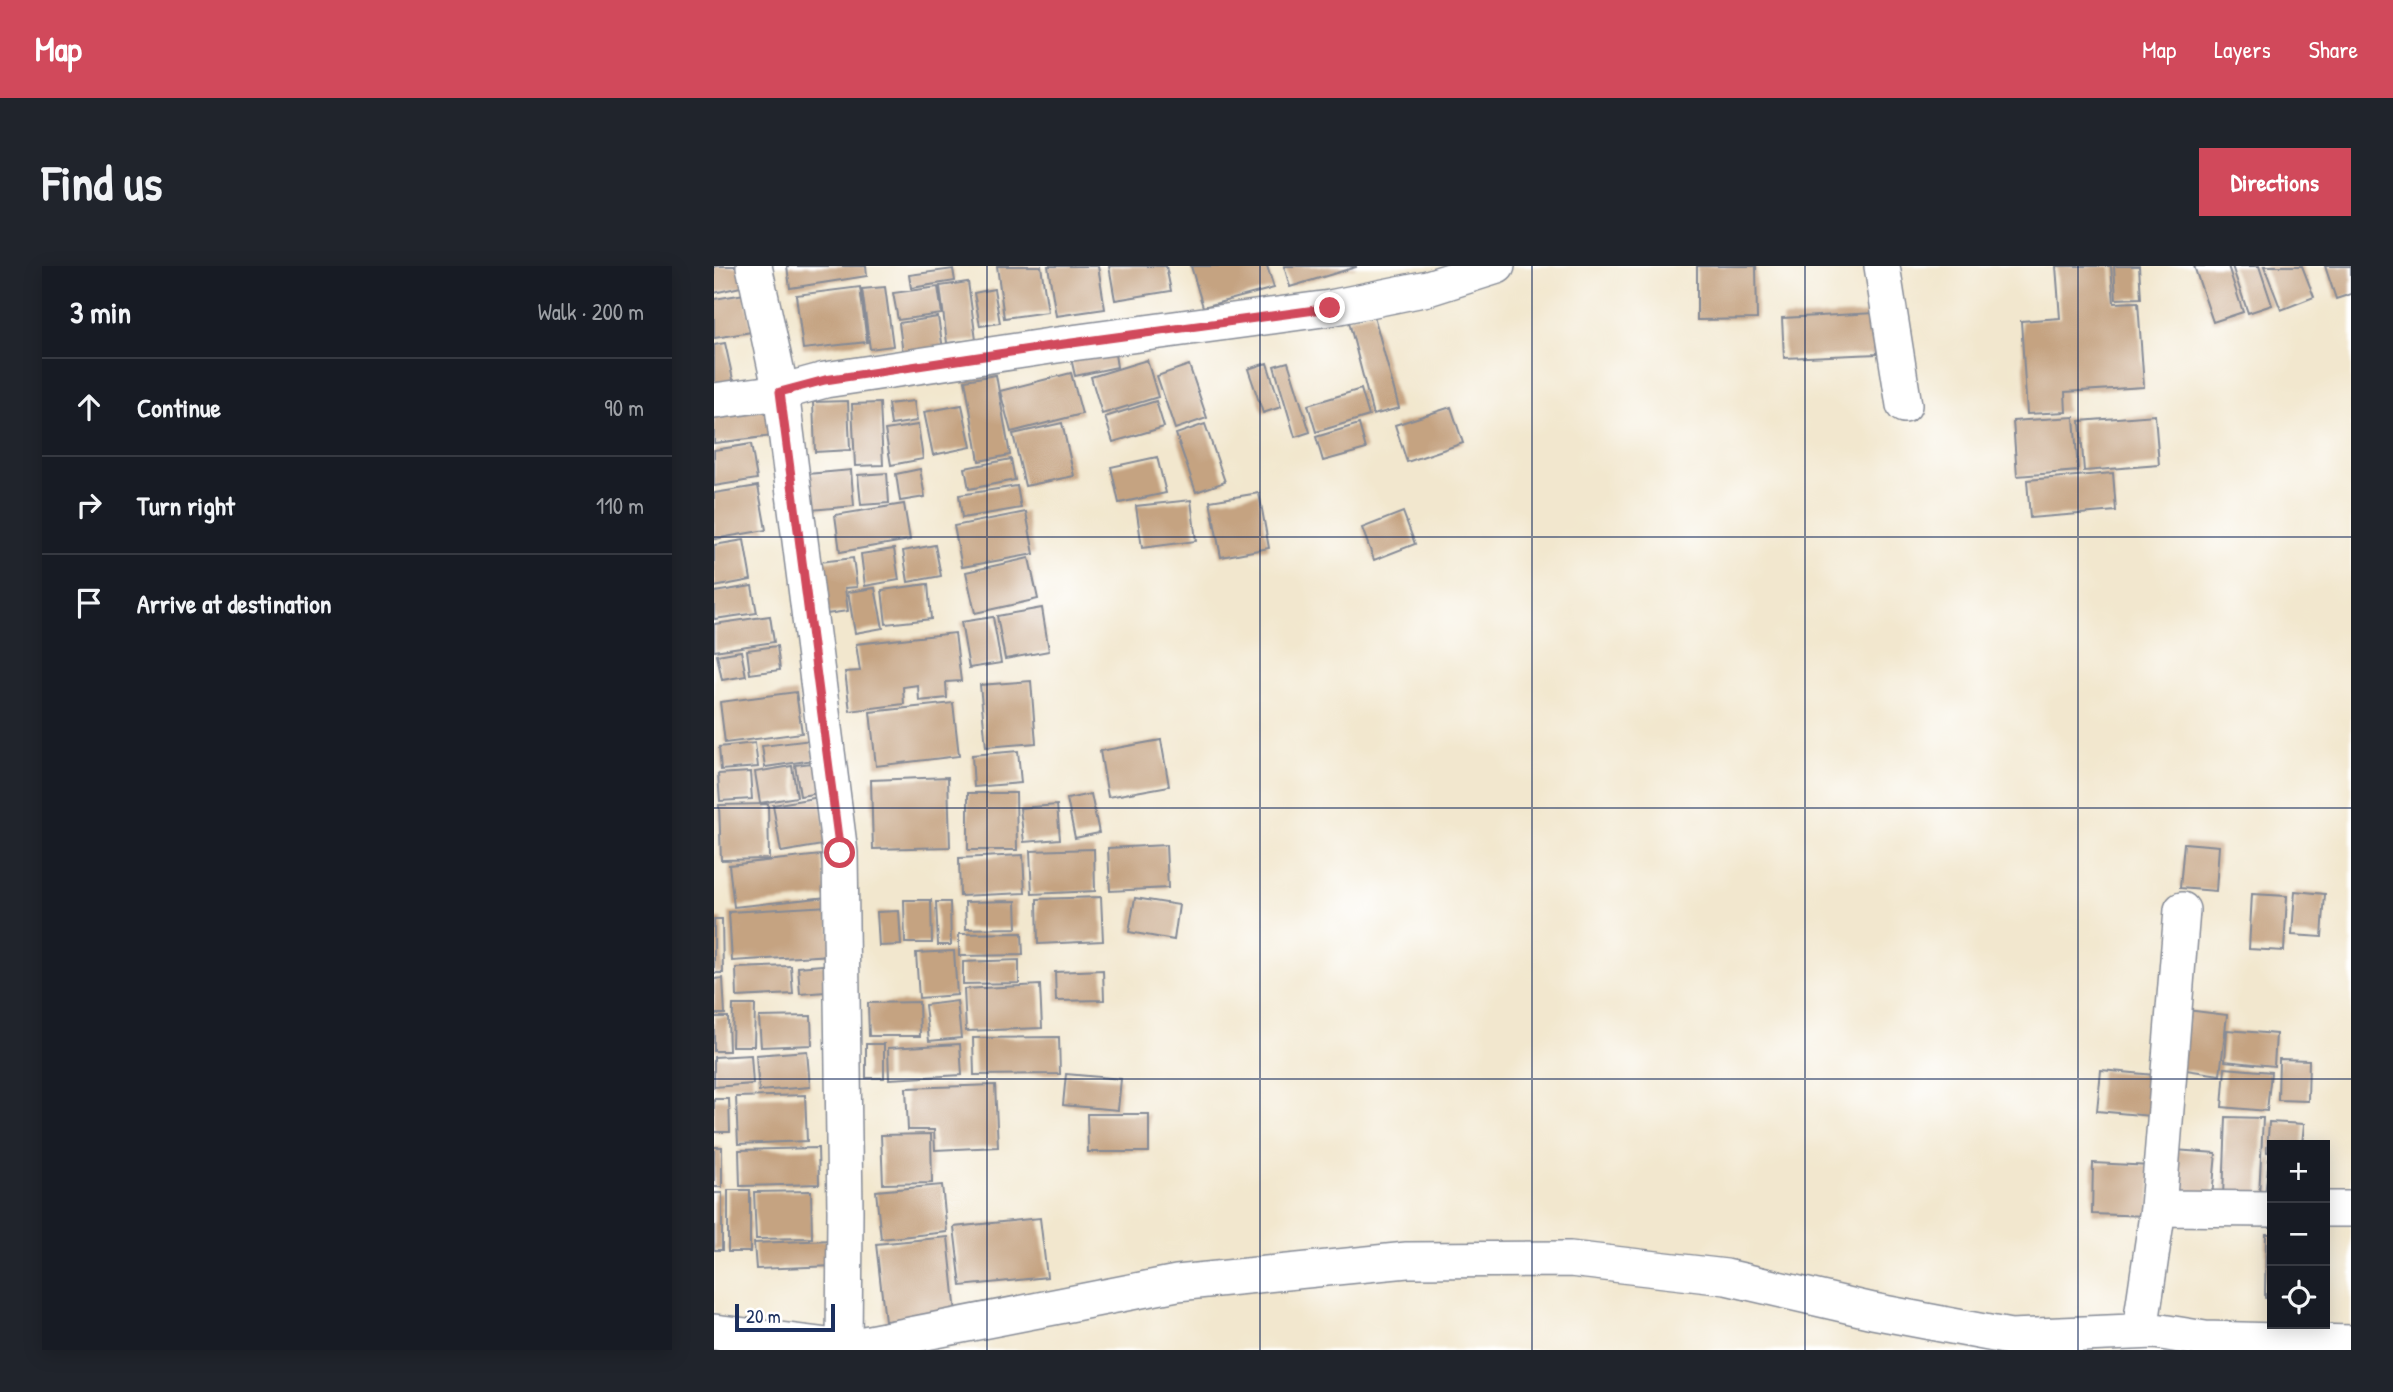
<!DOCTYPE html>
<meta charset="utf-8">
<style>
body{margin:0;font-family:"Patrick Hand",sans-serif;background:#20242c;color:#f1f3f6}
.controls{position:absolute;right:21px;bottom:21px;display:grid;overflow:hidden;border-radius:0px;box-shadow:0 4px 18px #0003}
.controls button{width:63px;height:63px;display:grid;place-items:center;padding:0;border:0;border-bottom:2px solid #363941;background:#171b24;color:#f1f3f6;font:35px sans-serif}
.scale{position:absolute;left:21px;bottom:18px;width:100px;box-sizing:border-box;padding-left:7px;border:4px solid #1b2f5e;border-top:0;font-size:19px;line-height:24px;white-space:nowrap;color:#1b2f5e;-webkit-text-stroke:5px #fff;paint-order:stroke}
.stop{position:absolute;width:21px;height:21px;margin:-16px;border:5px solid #d1495b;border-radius:50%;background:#fff}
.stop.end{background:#d1495b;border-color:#fff;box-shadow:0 2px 7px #0008}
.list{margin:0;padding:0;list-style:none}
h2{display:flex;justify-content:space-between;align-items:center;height:91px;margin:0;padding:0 28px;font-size:30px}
h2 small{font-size:23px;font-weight:400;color:#9ea1a6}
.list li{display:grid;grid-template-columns:46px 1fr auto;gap:21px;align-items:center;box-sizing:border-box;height:98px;padding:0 28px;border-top:2px solid #363941}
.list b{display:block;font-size:26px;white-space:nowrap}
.list em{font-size:23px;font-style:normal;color:#9ea1a6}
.icon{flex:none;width:38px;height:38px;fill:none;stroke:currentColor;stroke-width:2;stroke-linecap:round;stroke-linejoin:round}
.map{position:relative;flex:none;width:1637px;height:1084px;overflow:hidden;border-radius:0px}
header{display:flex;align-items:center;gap:42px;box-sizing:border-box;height:98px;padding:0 35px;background:#d1495b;color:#fff}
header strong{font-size:33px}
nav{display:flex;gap:38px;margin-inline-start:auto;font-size:24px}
.intro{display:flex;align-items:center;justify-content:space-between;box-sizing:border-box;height:168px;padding:0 42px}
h1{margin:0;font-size:49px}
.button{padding:18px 32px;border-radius:0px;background:#d1495b;color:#fff;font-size:24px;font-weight:700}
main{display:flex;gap:42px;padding:0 42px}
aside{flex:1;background:#171b24;border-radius:0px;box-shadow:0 4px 18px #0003}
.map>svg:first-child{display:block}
.building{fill:#c5a381}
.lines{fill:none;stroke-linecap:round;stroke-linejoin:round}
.minor-casing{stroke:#868b96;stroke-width:38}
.minor{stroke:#fff;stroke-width:35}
.route{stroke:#d1495b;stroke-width:9}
.grid{fill:none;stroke:#1b2f5e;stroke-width:2;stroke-opacity:0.55}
</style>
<header>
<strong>Map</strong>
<nav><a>Map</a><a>Layers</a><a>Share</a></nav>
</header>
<div class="intro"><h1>Find us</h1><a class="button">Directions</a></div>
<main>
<aside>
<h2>3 min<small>Walk · 200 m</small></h2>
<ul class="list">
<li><svg class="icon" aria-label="ahead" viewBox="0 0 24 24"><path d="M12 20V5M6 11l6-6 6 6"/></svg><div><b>Continue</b></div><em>90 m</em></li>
<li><svg class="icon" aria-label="right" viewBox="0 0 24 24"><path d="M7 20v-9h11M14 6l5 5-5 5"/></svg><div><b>Turn right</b></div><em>110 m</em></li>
<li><svg class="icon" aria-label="arrive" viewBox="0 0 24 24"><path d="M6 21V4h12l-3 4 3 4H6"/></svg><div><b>Arrive at destination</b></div></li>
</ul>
</aside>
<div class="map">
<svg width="1637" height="1084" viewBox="0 0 1637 1084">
<rect width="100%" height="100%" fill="#fff"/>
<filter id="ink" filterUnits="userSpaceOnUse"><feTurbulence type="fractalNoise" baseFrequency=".0143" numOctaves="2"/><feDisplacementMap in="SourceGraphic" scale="14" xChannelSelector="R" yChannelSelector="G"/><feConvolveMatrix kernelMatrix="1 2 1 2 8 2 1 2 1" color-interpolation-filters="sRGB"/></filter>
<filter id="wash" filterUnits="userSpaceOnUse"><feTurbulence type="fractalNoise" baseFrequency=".00686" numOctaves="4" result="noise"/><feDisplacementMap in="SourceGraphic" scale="28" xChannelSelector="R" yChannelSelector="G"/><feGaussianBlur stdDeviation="1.57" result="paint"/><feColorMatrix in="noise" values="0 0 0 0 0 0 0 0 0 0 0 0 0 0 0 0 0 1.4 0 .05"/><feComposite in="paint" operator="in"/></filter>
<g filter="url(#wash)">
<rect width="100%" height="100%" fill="#f2e7ce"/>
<g id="blocks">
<path class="building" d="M 0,0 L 26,0 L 31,20 L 0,27 Z
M 73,0 L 152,0 L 153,10 L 76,22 Z
M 283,0 L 327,0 L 334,46 L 290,52 Z
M 334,0 L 384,0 L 391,43 L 342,50 Z
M 395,0 L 452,0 L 457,25 L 401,34 Z
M 477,0 L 553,0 L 560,22 L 489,41 Z
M 570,0 L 642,0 L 642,1 L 576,21 Z
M 983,0 L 1042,0 L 1043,53 L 983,54 Z
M 1342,0 L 1397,0 L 1400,37 L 1424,36 L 1430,121 L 1351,126 L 1352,146 L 1313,148 L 1307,55 L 1346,52 Z
M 1400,0 L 1425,0 L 1427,32 L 1402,33 Z
M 1480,0 L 1514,0 L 1529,46 L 1499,56 Z
M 1518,0 L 1545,0 L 1558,39 L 1534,47 Z
M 1550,0 L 1588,0 L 1600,31 L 1567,44 Z
M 1611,0 L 1637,0 L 1637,28 L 1622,33 Z
M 239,3 L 241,15 L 197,22 L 195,9 Z
M 254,16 L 262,74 L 233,77 L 226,20 Z
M 146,21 L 153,76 L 89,83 L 82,29 Z
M 171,21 L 179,80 L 156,83 L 148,23 Z
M 224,21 L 228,48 L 184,54 L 179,27 Z
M 280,23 L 286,57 L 266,60 L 260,27 Z
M 31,28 L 38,66 L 0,72 L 0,33 Z
M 659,46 L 685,142 L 659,149 L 634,52 Z
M 1161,47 L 1163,88 L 1070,92 L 1068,52 Z
M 224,51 L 229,83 L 189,88 L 185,57 Z
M 11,77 L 20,118 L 0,122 L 0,79 Z
M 400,82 L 403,101 L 361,110 L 357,92 Z
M 433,94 L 444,131 L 388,148 L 377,111 Z
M 574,96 L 596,166 L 581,171 L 560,100 Z
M 553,97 L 567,141 L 549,147 L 534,103 Z
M 475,99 L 493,152 L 461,163 L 443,110 Z
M 357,107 L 368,148 L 297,166 L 286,125 Z
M 282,109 L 296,189 L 265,195 L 251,114 Z
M 647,123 L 655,150 L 602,166 L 594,139 Z
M 134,135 L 136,184 L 101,186 L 99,136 Z
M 200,135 L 203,155 L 177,159 L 174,138 Z
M 442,135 L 450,161 L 399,176 L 391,151 Z
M 54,137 L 59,170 L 0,177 L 0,144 Z
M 166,137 L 169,199 L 141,200 L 138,138 Z
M 248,139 L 257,181 L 219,189 L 210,146 Z
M 737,141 L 749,177 L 693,196 L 681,159 Z
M 1441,149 L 1445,199 L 1370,205 L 1366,155 Z
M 1360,151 L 1364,205 L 1303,210 L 1299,155 Z
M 348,157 L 360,210 L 311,220 L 299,168 Z
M 491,158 L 511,216 L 482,226 L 462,168 Z
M 645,158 L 652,183 L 609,195 L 602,171 Z
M 204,159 L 209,193 L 177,199 L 171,164 Z
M 37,178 L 43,213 L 0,220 L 0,184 Z
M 443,191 L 452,227 L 405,237 L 397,201 Z
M 297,193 L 301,214 L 255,223 L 251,202 Z
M 206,203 L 211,231 L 186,235 L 182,208 Z
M 137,204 L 140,240 L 97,244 L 94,208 Z
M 173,207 L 175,237 L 147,239 L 144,209 Z
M 1399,207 L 1402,245 L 1316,252 L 1313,214 Z
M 44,220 L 52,264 L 0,273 L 0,227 Z
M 303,220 L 307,242 L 248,252 L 245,229 Z
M 545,227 L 555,282 L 507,291 L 496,235 Z
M 477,234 L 482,275 L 428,282 L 422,240 Z
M 190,238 L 196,274 L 126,286 L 121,249 Z
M 312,246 L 320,288 L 248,301 L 240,260 Z
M 689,246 L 701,278 L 660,294 L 648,262 Z
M 30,274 L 37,314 L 0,321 L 0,279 Z
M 221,279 L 227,310 L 194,316 L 189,285 Z
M 180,283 L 185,314 L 151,320 L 147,288 Z
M 139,292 L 143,321 L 131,322 L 134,345 L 112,348 L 105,296 Z
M 315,292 L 324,333 L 261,347 L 252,306 Z
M 214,318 L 217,353 L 172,358 L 168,324 Z
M 38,320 L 43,347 L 0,353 L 0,326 Z
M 161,322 L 169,362 L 141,367 L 134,326 Z
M 328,342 L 335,385 L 291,393 L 283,350 Z
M 56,350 L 60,376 L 0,385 L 0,358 Z
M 279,351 L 287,397 L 255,402 L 247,356 Z
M 241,367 L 247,415 L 232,416 L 233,432 L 205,435 L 204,419 L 189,421 L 190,438 L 136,445 L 131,406 L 146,405 L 142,378 Z
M 63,380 L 66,404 L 36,408 L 33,384 Z
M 27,385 L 32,410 L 8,414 L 3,389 Z
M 317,415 L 322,477 L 272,481 L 266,419 Z
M 82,426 L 88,467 L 11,477 L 6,436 Z
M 239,437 L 245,490 L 162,500 L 156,446 Z
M 97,474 L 100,494 L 51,501 L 48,480 Z
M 447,474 L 455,520 L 394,531 L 386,485 Z
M 41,477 L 44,501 L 7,504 L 5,481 Z
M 304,485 L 307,517 L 260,521 L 258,489 Z
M 106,496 L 111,526 L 86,530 L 81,499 Z
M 78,500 L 83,531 L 46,537 L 41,506 Z
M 36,506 L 38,533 L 6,535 L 4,508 Z
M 234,511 L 236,581 L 159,583 L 157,514 Z
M 254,527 L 302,527 L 303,584 L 254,584 Z
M 377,528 L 385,567 L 361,572 L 353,533 Z
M 106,531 L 114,578 L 67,586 L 59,539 Z
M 54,538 L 55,593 L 7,594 L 5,539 Z
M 343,539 L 346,573 L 310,576 L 306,542 Z
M 1470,577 L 1505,580 L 1502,625 L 1466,622 Z
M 452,579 L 454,622 L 396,625 L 394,582 Z
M 380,583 L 381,625 L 318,628 L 316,585 Z
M 107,589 L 113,631 L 20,641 L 15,599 Z
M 309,589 L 311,627 L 246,630 L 245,592 Z
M 1581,625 L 1611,628 L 1608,671 L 1578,669 Z
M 1538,628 L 1573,630 L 1570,685 L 1535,683 Z
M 387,631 L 389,675 L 324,678 L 323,633 Z
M 421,632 L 465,639 L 460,674 L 415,666 Z
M 190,634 L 217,634 L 218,677 L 191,677 Z
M 302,635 L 303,662 L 252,663 L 251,636 Z
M 222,636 L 236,636 L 237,679 L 224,679 Z
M 115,640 L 118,689 L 18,695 L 15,646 Z
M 185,645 L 187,679 L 165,680 L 163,646 Z
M 0,653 L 8,653 L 9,707 L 0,707 Z
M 308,667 L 309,689 L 245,690 L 245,668 Z
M 240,685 L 243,729 L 205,732 L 202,687 Z
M 305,694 L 305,717 L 249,718 L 249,696 Z
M 121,698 L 124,725 L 86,728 L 84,701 Z
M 77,700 L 79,728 L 23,731 L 22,702 Z
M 389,704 L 390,734 L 342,735 L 341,706 Z
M 9,712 L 11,748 L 0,748 L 0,713 Z
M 326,719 L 328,762 L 252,765 L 250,723 Z
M 243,735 L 247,772 L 215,775 L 211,739 Z
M 205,736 L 206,770 L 155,770 L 154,737 Z
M 19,739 L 41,739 L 40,780 L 18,780 Z
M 1473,744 L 1513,749 L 1506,809 L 1465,803 Z
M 97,750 L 98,779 L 47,781 L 45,751 Z
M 0,751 L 14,751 L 15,785 L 0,785 Z
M 1513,764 L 1562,768 L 1560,800 L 1511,795 Z
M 345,771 L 346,808 L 260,809 L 259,772 Z
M 152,778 L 170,778 L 170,812 L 152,812 Z
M 246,778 L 248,809 L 175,813 L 174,782 Z
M 93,785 L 96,821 L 45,825 L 42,789 Z
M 37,789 L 39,818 L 0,821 L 0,791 Z
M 1565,793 L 1595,794 L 1594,835 L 1564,834 Z
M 1511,802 L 1557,806 L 1553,845 L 1508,841 Z
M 1387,804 L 1440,809 L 1437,850 L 1383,845 Z
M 352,808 L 407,813 L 404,844 L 349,839 Z
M 281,819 L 284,881 L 221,884 L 220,864 L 194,864 L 192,822 Z
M 91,829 L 93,875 L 24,878 L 22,831 Z
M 0,833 L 15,833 L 16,866 L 0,866 Z
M 373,848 L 435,848 L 435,886 L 374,886 Z
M 1512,851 L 1549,852 L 1545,931 L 1509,930 Z
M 1555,856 L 1590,858 L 1588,879 L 1558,879 L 1558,887 L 1553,886 Z
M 217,868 L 218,917 L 169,918 L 167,869 Z
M 0,881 L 8,881 L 8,921 L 0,921 Z
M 104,882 L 105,918 L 26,920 L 25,884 Z
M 1460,884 L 1502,887 L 1497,942 L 1456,939 Z
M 1555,893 L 1558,893 L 1558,940 L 1550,939 Z
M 1379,897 L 1437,900 L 1435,950 L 1378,948 Z
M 228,919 L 233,966 L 167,973 L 162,925 Z
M 14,924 L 36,924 L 36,986 L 14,986 Z
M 97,925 L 98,972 L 42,973 L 40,926 Z
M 0,927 L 8,927 L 8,984 L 0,984 Z
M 326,952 L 333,1011 L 247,1020 L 240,961 Z
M 1552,968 L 1558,968 L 1558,1033 L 1551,1032 Z
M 234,971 L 242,1048 L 171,1055 L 162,978 Z
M 119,974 L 120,1000 L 42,1003 L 40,977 Z"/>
</g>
</g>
<g filter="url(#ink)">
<use href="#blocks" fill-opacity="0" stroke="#868b96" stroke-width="2"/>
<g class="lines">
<g class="minor-casing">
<path id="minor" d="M 40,0 L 67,126 L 126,587 L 131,945 L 130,1084
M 1168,0 L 1190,139
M 0,135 L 67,126 L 111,114 L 343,79 L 616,42 L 714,22 L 783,0
M 1444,942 L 1558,943
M 1611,943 L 1637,943
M 1426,1065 L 1444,942 L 1468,644
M 0,1066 L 130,1082 L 463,1017 L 693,994 L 856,993 L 1012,1011 L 1159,1045 L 1296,1071 L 1441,1065 L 1491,1073 L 1637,1077"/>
</g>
<use href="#minor" class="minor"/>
</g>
</g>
<g class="lines" filter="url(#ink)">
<path class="route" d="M 126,587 L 66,126 L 111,114 L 343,79 L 616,42"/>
</g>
<path class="grid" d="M 273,0 L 273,1084M 546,0 L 546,1084M 818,0 L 818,1084M 1091,0 L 1091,1084M 1364,0 L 1364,1084M 0,271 L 1637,271M 0,542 L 1637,542M 0,813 L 1637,813"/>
</svg>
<div class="controls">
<button>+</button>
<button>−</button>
<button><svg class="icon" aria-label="locate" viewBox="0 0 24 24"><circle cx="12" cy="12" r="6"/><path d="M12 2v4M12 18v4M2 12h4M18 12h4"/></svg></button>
</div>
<div class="scale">20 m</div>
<div class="stop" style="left:126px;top:587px"></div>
<div class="stop end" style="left:616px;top:42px"></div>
</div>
</main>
